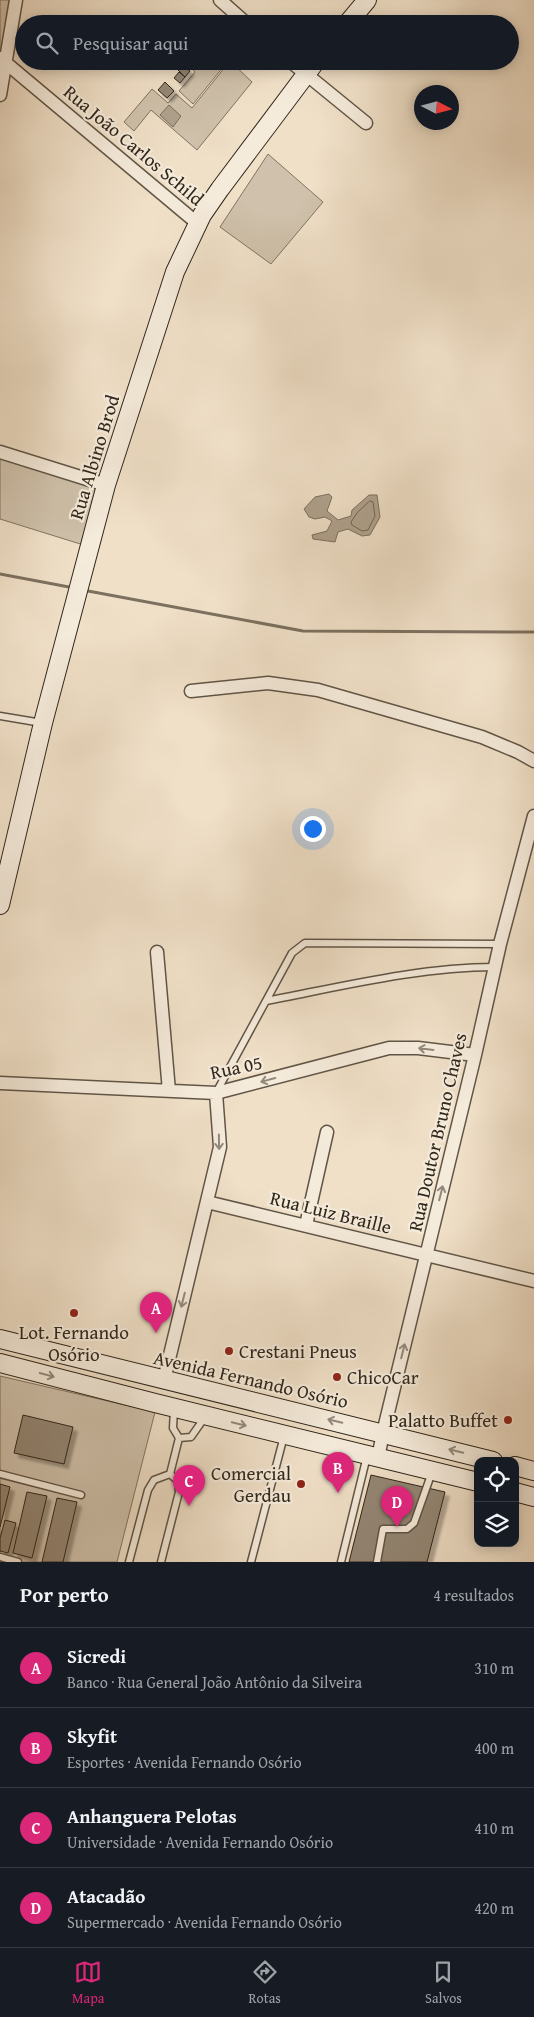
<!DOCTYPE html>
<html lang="pt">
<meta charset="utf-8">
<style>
body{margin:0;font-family:"Gentium Book Plus",serif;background:#20242c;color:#f1f3f6}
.controls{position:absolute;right:15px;bottom:15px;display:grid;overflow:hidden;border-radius:10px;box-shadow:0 2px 12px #0003}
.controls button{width:45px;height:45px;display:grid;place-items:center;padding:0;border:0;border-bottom:1px solid #363941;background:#171b24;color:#f1f3f6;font:25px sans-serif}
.compass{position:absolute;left:414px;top:85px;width:45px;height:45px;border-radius:50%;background:#171b24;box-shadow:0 2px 12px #0003;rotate:96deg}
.you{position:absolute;left:312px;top:828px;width:18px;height:18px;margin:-12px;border:4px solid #fff;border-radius:50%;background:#1a73e8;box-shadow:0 0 0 8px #1a73e833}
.badge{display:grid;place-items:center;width:32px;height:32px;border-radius:50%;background:#db2777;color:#fff;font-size:16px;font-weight:700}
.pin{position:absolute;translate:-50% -41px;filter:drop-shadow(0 1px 2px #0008)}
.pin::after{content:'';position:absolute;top:26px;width:18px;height:15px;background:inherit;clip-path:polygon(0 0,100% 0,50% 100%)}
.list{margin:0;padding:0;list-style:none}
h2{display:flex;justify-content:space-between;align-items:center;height:65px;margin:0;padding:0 20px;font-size:21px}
h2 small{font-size:16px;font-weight:400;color:#9ea1a6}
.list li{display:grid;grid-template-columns:32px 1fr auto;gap:15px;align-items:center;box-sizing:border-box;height:80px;padding:0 20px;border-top:1px solid #363941}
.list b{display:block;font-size:19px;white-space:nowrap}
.list p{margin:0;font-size:16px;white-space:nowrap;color:#9ea1a6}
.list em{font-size:16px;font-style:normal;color:#9ea1a6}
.icon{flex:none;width:28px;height:28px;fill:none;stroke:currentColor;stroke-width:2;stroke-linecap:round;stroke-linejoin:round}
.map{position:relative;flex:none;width:534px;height:1562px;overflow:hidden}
.search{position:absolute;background:#171b24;box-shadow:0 2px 12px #0003;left:15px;right:15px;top:15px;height:55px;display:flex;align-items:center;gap:12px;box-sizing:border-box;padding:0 18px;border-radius:28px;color:#9ea1a6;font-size:19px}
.sheet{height:385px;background:#171b24}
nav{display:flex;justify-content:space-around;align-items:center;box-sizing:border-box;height:70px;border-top:1px solid #363941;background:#171b24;font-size:14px;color:#9ea1a6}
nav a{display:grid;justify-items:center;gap:2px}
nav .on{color:#db2777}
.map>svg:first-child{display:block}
.green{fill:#cfc1ab;stroke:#807463}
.water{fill:#afa18d;stroke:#7c705f}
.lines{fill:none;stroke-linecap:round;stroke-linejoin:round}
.shore{stroke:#706454;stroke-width:1}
.stream{stroke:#7c705f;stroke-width:3}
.building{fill:#948775;stroke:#30271b;filter:url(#shadow)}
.lane-casing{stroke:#605546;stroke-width:9}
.street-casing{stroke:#605546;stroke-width:15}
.secondary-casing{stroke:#30271b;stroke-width:20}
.lane{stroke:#f5ebdb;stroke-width:6}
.street{stroke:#f5ebdb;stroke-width:12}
.secondary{stroke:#f5ebdb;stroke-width:18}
.oneway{stroke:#92897b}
.poi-dot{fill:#8f2418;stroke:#f5ebdb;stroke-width:2}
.labels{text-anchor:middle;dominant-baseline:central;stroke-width:4.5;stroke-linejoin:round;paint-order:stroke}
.street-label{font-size:19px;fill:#30271b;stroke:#f5ebdb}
.poi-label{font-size:19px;fill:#30271b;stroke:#f5ebdb;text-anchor:start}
</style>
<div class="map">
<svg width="534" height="1562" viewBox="0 0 534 1562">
<defs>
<filter id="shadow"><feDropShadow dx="4.5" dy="4.5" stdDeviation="1" flood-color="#0004"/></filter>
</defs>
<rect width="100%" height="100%" fill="#f0e0c8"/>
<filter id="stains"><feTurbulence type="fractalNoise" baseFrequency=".004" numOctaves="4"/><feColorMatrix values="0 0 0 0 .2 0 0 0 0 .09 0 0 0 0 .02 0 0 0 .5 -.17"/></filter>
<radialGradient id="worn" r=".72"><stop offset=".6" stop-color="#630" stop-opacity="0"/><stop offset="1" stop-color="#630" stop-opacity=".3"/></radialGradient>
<path class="green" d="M 0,0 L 16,0 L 0,95 Z
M 184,61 L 228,61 L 193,104 L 179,91 L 195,72 Z
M 230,61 L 252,82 L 197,150 L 151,110 L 134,131 L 124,122 L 152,89 L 168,103 L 176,94 L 192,108 Z
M 268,154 L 323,202 L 271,264 L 220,227 Z
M 0,452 L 106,485 L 90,547 L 0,519 Z
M 0,1376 L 155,1412 L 117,1562 L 0,1562 Z"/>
<path class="water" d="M 169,105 L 181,116 L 173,127 L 160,115 Z
M 329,494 L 332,497 L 327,511 L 338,520 L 351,516 L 352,510 L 369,495 L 377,495 L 380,517 L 370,535 L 362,536 L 348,529 L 338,532 L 335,542 L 313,539 L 312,535 L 327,531 L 332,521 L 325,517 L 315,519 L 309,517 L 304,509 L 315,497 Z"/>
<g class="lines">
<path class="shore" d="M 370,501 L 373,502 L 375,516 L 368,530 L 362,531 L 352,525 L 351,522 L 357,513 Z"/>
<path class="stream" d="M 0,574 L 69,587
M 88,591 L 303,631 L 534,632"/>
</g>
<path class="building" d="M 181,64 L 190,71 L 185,77 L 177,69 Z
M 179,72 L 185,77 L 180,83 L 174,78 Z
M 165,82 L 174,91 L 167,98 L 158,90 Z
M 23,1415 L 73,1427 L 64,1464 L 14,1453 Z
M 371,1475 L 445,1492 L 427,1562 L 349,1562 Z
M 0,1484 L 10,1487 L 0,1527 Z
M 27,1492 L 47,1496 L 32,1558 L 13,1553 Z
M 57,1498 L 77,1502 L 63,1562 L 42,1562 Z
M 5,1520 L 16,1523 L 8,1553 L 0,1551 L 0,1538 Z"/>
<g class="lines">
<g class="lane-casing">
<path id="lane" d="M 0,716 L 42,723
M 266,1001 C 339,987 420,967 494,967
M 217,1091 L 292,953 L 305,943 L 500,944
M 174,1409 L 173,1428 L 179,1438 L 191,1437 L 205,1417
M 0,1474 L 81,1495
M 170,1474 L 179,1438
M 0,1557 L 18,1562
M 129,1562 L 148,1490 L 154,1480 L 170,1474 L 178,1481 L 179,1492 L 161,1562
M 251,1562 L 284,1436
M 341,1562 L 367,1456
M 377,1562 L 383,1529 L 407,1529 L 414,1523 L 432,1472"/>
</g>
<g class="street-casing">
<path id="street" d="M 220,0 L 247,24
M 0,58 L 197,223
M 290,61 L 366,123
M 0,95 L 16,0
M 0,452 L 106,485
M 191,691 L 268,683 L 318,690 L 482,737 L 518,752 L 534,761
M 157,952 L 169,1091
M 0,1083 L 216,1093 L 389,1048 L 418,1048 L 475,1055
M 207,1202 L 534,1281
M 306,1225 L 327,1132
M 164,1380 L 220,1147 L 216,1093
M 378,1458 L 383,1433 L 475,1055 L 500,944 L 534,816"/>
</g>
<g class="secondary-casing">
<path id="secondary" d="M 347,24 L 367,0
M 0,905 L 43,723 L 106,485 L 175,272 L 202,215 L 220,189 L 316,61
M 0,1339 L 493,1461
M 0,1363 L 155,1403 L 478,1482
M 515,1466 L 534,1471
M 515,1492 L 534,1497"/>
</g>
<use href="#lane" class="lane"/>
<use href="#street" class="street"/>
<use href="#secondary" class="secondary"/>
</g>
<defs><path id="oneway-shaft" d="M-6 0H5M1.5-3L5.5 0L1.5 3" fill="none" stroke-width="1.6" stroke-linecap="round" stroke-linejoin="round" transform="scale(1.25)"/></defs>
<g class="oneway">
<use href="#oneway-shaft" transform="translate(426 1049) rotate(-173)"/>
<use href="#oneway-shaft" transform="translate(268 1080) rotate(165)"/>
<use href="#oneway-shaft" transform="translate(219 1142) rotate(89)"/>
<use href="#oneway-shaft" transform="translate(441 1193) rotate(-76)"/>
<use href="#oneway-shaft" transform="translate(183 1300) rotate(104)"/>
<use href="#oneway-shaft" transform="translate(403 1351) rotate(-76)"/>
<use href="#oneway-shaft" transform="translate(47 1375) rotate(15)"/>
<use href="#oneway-shaft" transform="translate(335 1421) rotate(-167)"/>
<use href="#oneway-shaft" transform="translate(239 1424) rotate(14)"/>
<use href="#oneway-shaft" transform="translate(456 1451) rotate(-166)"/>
</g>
<g class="poi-dot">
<circle cx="74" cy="1313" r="5"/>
<circle cx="229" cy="1351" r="5"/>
<circle cx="337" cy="1377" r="5"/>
<circle cx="508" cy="1420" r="5"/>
<circle cx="301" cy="1484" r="5"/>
</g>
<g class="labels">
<g class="street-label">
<text transform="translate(134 145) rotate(40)">Rua João Carlos Schild</text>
<text transform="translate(94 457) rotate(-73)">Rua Albino Brod</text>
<text transform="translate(236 1067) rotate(-12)">Rua 05</text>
<text transform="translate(437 1132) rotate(-77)">Rua Doutor Bruno Chaves</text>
<text transform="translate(331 1212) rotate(14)">Rua Luiz Braille</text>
<text transform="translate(251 1379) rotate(13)">Avenida Fernando Osório</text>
</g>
<g class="poi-label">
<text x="74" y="1332" text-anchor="middle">Lot. Fernando<tspan x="74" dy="22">Osório</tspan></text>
<text x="239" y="1351">Crestani Pneus</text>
<text x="347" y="1377">ChicoCar</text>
<text x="498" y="1420" text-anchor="end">Palatto Buffet</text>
<text x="291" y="1473" text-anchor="end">Comercial<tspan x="291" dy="22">Gerdau</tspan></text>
</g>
</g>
<rect width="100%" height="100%" filter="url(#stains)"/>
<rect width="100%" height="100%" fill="url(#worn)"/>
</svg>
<div class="controls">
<button><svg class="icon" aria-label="locate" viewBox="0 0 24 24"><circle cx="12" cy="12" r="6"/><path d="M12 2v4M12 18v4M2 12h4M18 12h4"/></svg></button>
<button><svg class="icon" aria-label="layers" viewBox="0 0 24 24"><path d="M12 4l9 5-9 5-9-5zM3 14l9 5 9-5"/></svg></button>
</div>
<svg class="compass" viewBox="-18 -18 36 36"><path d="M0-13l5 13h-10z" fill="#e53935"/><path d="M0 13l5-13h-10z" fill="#9ea1a6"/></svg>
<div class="you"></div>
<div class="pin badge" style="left:156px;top:1333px">A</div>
<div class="pin badge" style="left:338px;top:1493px">B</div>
<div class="pin badge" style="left:189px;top:1506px">C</div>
<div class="pin badge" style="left:397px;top:1527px">D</div>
<div class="search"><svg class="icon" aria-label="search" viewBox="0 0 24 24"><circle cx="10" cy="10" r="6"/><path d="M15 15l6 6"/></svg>Pesquisar aqui</div>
</div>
<section class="sheet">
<h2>Por perto<small>4 resultados</small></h2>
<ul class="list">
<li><span class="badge">A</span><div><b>Sicredi</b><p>Banco · Rua General João Antônio da Silveira</p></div><em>310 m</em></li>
<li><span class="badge">B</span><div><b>Skyfit</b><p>Esportes · Avenida Fernando Osório</p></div><em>400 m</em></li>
<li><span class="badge">C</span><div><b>Anhanguera Pelotas</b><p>Universidade · Avenida Fernando Osório</p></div><em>410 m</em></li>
<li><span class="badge">D</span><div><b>Atacadão</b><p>Supermercado · Avenida Fernando Osório</p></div><em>420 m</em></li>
</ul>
</section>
<nav>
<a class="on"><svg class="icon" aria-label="map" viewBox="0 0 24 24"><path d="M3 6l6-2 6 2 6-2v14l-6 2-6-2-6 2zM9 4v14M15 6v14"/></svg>Mapa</a>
<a><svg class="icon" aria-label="directions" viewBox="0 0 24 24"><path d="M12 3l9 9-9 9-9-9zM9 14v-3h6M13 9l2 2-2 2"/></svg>Rotas</a>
<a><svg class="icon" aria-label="saved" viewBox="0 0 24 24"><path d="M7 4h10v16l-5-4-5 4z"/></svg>Salvos</a>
</nav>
